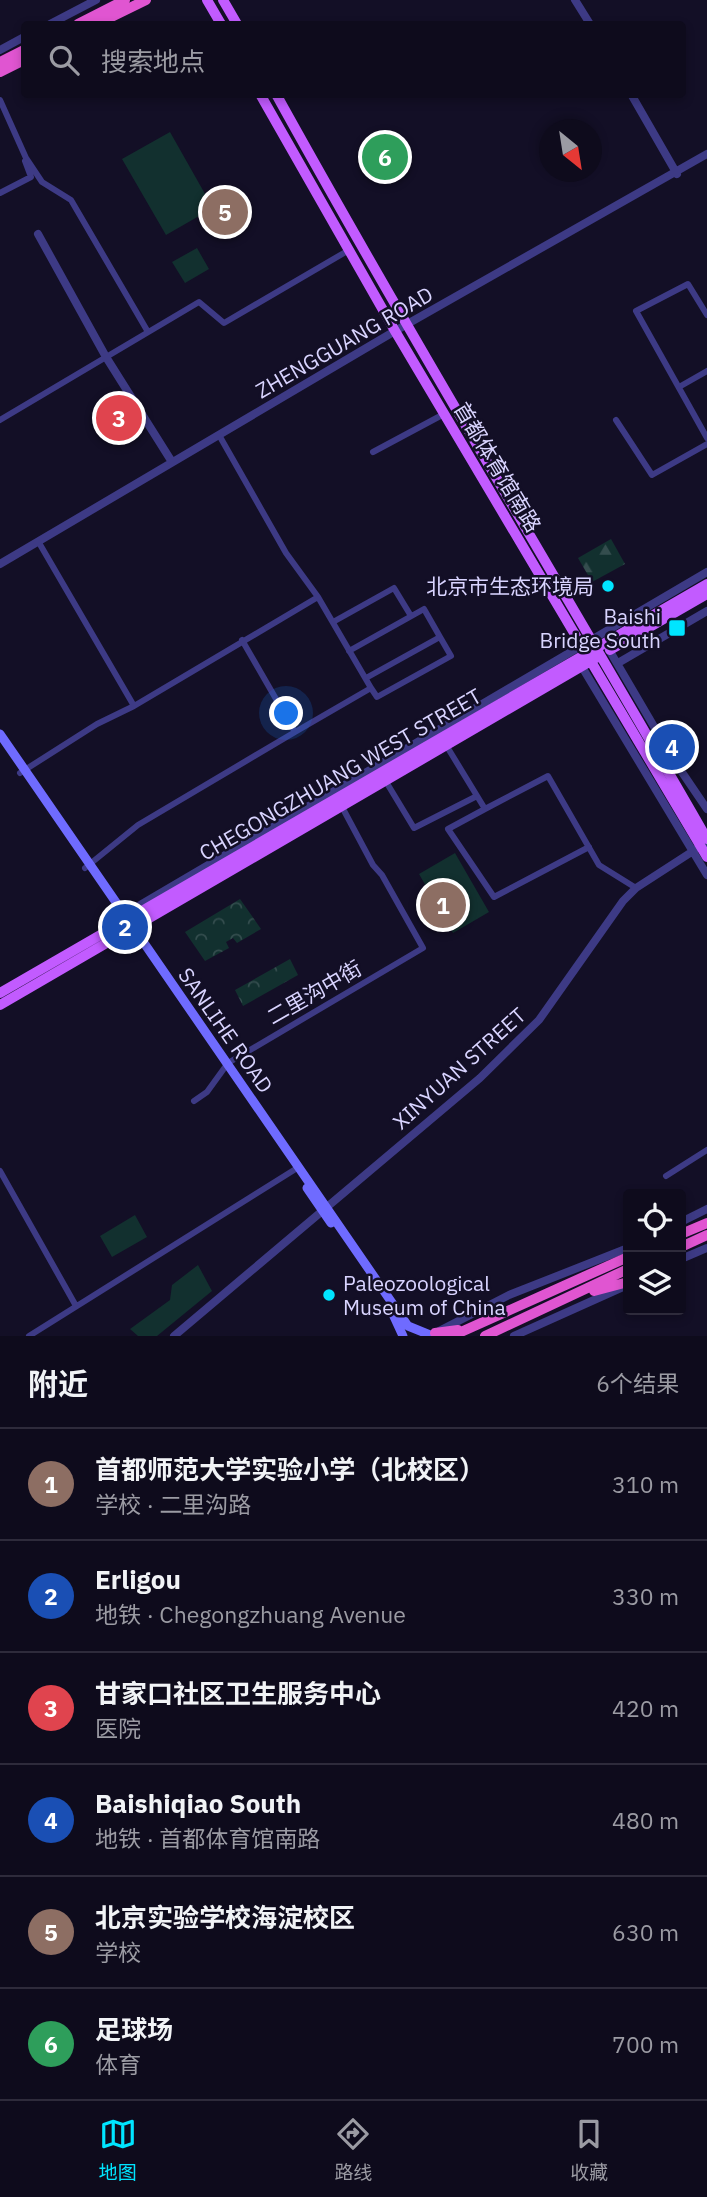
<!DOCTYPE html>
<html lang="zh">
<meta charset="utf-8">
<style>
body{margin:0;font-family:"IBM Plex Sans","Noto Sans SC",sans-serif;background:#1c1929;color:#f1f3f6}
.controls{position:absolute;right:21px;bottom:21px;display:grid;overflow:hidden;border-radius:7px;box-shadow:0 4px 10px #0003}
.controls button{width:63px;height:63px;display:grid;place-items:center;padding:0;border:0;border-bottom:2px solid #2e2b3b;background:#0e0b1c;color:#f1f3f6;font:35px sans-serif}
.compass{position:absolute;left:539px;top:119px;width:63px;height:63px;border-radius:50%;background:#0e0b1c;box-shadow:0 4px 10px #0003;rotate:150deg}
.you{position:absolute;left:287px;top:714px;width:24px;height:24px;margin:-18px;border:5px solid #fff;border-radius:50%;background:#1a73e8;box-shadow:0 0 0 10px #1a73e833}
.badge{display:grid;place-items:center;width:46px;height:46px;border-radius:50%;background:#00e5ff;color:#fff;font-size:23px;font-weight:700}
.pin{position:absolute;translate:-50% -50%;border:4px solid #fff;box-shadow:0 2px 7px #0006}
.list{margin:0;padding:0;list-style:none}
h2{display:flex;justify-content:space-between;align-items:center;height:91px;margin:0;padding:0 28px;font-size:30px}
h2 small{font-size:23px;font-weight:400;color:#9b9ba3}
.list li{display:grid;grid-template-columns:46px 1fr auto;gap:21px;align-items:center;box-sizing:border-box;height:112px;padding:0 28px;border-top:2px solid #2e2b3b}
.list b{display:block;font-size:26px;white-space:nowrap}
.list p{margin:0;font-size:23px;white-space:nowrap;color:#9b9ba3}
.list em{font-size:23px;font-style:normal;color:#9b9ba3}
.icon{flex:none;width:38px;height:38px;fill:none;stroke:currentColor;stroke-width:2;stroke-linecap:round;stroke-linejoin:round}
.map{position:relative;flex:none;width:707px;height:1336px;overflow:hidden}
.search{position:absolute;background:#0e0b1c;box-shadow:0 4px 10px #0003;left:21px;right:21px;top:21px;height:77px;display:flex;align-items:center;gap:18px;box-sizing:border-box;padding:0 24px;border-radius:7px;color:#9b9ba3;font-size:26px}
.sheet{height:763px;background:#0e0b1c}
nav{display:flex;justify-content:space-around;align-items:center;box-sizing:border-box;height:98px;border-top:2px solid #2e2b3b;background:#0e0b1c;font-size:19px;color:#9b9ba3}
nav a{display:grid;justify-items:center;gap:4px}
nav .on{color:#00e5ff}
.map>svg:first-child{display:block}
.green{fill:#12302f}
.forest{fill:url(#forest-firs)}
.park{fill:url(#park-crowns)}
.lines{fill:none;stroke-linecap:round;stroke-linejoin:round}
.minor{stroke:#3d3a85;stroke-width:6}
.tertiary{stroke:#3d3a85;stroke-width:8}
.secondary{stroke:#6f6bff;stroke-width:9}
.primary{stroke:#c25bff;stroke-width:10}
.trunk{stroke:#e055d1;stroke-width:10}
.poi-dot{fill:#00e5ff;stroke:#130f26;stroke-width:2.5}
.labels{text-anchor:middle;dominant-baseline:central;stroke-width:5;stroke-linejoin:round;paint-order:stroke}
.street-label{font-size:21px;fill:#d9d4ff;stroke:#130f26}
.poi-label{font-size:21px;fill:#d9d4ff;stroke:#130f26;text-anchor:end}
</style>
<div class="map">
<svg width="707" height="1336" viewBox="0 0 707 1336">
<defs>
<pattern id="forest-firs" width="22" height="20" patternUnits="userSpaceOnUse" patternTransform="scale(1.75)"><rect width="22" height="20" fill="#12302f"/><path d="M5 1l3.5 6h-7zM16 11l3.5 6h-7z" fill="#344d4e"/></pattern>
<pattern id="park-crowns" width="20" height="18" patternUnits="userSpaceOnUse" patternTransform="scale(1.75)"><rect width="20" height="18" fill="#12302f"/><path d="M2 6a3 3 0 1 1 6 0M12 15a3 3 0 1 1 6 0" fill="none" stroke="#344d4e"/></pattern>
</defs>
<rect width="100%" height="100%" fill="#130f26"/>
<path class="green" d="M 170,132 L 213,208 L 166,235 L 122,159 Z
M 385,132 L 407,169 L 385,182 L 363,144 Z
M 197,248 L 209,269 L 185,283 L 172,262 Z
M 455,853 L 489,912 L 453,933 L 419,874 Z
M 135,1215 L 147,1237 L 112,1257 L 100,1236 Z
M 198,1265 L 212,1291 L 157,1336 L 138,1336 L 130,1329 L 170,1300 L 172,1285 Z"/>
<path class="forest" d="M 611,539 L 625,564 L 592,582 L 578,558 Z"/>
<path class="park" d="M 240,899 L 261,929 L 237,943 L 233,938 L 226,942 L 229,948 L 205,961 L 185,932 Z
M 290,959 L 298,975 L 243,1006 L 235,990 Z"/>
<g class="lines">
<path class="minor" d="M 0,100 L 26,158 L 42,182 L 71,200 L 148,332
M 0,193 L 31,177 L 25,161
M 707,315 L 688,284 L 636,311 L 707,438
M 679,387 L 707,371
M 0,420 L 199,302 L 224,323 L 349,250
M 616,420 L 652,475 L 707,444
M 219,435 L 286,553 L 318,597 L 371,688 L 295,732
M 373,452 L 444,414
M 38,541 L 134,706
M 333,622 L 394,588 L 411,616
M 349,651 L 424,609 L 440,637
M 366,678 L 440,637 L 451,656 L 377,697 L 371,688
M 446,745 L 485,809 L 548,776 L 599,865 L 636,888
M 20,773 L 97,724 L 134,706 L 318,597
M 385,780 L 414,828 L 477,796
M 485,809 L 448,829 L 494,897 L 589,847
M 85,868 L 138,825 L 295,732 L 242,640
M 194,1101 L 207,1092 L 228,1063 L 423,948 L 382,875 L 373,865 L 341,805
M 0,1171 L 76,1306
M 666,1176 L 707,1150
M 29,1336 L 294,1170"/>
<path class="tertiary" d="M 575,0 L 590,24
M 50,24 L 96,0
M 0,50 L 24,37
M 631,94 L 677,174
M 38,234 L 106,357 L 172,462
M 0,564 L 395,331 L 707,154
M 608,648 L 673,759 L 707,809
M 579,662 L 707,875
M 618,663 L 707,611
M 113,921 L 707,572
M 681,1222 L 707,1209
M 681,1259 L 707,1248
M 439,1331 L 509,1295 L 628,1248
M 174,1336 L 480,1078 L 539,1020 L 623,901 L 636,888 L 704,844
M 514,1336 L 623,1287"/>
<path class="secondary" d="M 0,734 L 408,1326 L 430,1335
M 307,1188 L 331,1223
M 392,1312 L 403,1336"/>
<path class="primary" d="M 207,0 L 221,24
M 223,0 L 237,24
M 260,94 L 395,331 L 707,857
M 276,94 C 415,345 564,590 707,839
M 610,650 L 707,594
M 0,993 L 707,584
M 0,1005 L 596,658"/>
<path class="trunk" d="M 78,24 L 125,0
M 97,24 L 146,0
M 0,62 L 24,50
M 0,72 L 24,60
M 681,1234 L 707,1223
M 681,1247 L 707,1235
M 594,1291 L 628,1282
M 435,1333 L 458,1330
M 452,1336 L 628,1257
M 485,1336 L 628,1269"/>
</g>
<g class="poi-dot">
<circle cx="608" cy="586" r="7"/>
<rect x="668" y="619" width="18" height="18" rx="3.5"/>
<circle cx="329" cy="1295" r="7"/>
</g>
<g class="labels">
<g class="street-label">
<text transform="translate(344 342) rotate(-30)">ZHENGGUANG ROAD</text>
<text transform="translate(498 467) rotate(59)">首都体育馆南路</text>
<text transform="translate(340 774) rotate(-30)">CHEGONGZHUANG WEST STREET</text>
<text transform="translate(314 992) rotate(-30)">二里沟中街</text>
<text transform="translate(226 1030) rotate(55)">SANLIHE ROAD</text>
<text transform="translate(459 1068) rotate(-42)">XINYUAN STREET</text>
</g>
<g class="poi-label">
<text x="594" y="586">北京市生态环境局</text>
<text x="661" y="616">Baishi<tspan x="661" dy="24">Bridge South</tspan></text>
<text x="343" y="1283" text-anchor="start">Paleozoological<tspan x="343" dy="24">Museum of China</tspan></text>
</g>
</g>
</svg>
<div class="controls">
<button><svg class="icon" aria-label="locate" viewBox="0 0 24 24"><circle cx="12" cy="12" r="6"/><path d="M12 2v4M12 18v4M2 12h4M18 12h4"/></svg></button>
<button><svg class="icon" aria-label="layers" viewBox="0 0 24 24"><path d="M12 4l9 5-9 5-9-5zM3 14l9 5 9-5"/></svg></button>
</div>
<svg class="compass" viewBox="-18 -18 36 36"><path d="M0-13l5 13h-10z" fill="#e53935"/><path d="M0 13l5-13h-10z" fill="#9b9ba3"/></svg>
<div class="you"></div>
<div class="pin badge" style="left:443px;top:905px;background:#8d6e63">1</div>
<div class="pin badge" style="left:125px;top:927px;background:#1a4fb4">2</div>
<div class="pin badge" style="left:119px;top:418px;background:#e0444e">3</div>
<div class="pin badge" style="left:672px;top:747px;background:#1a4fb4">4</div>
<div class="pin badge" style="left:225px;top:212px;background:#8d6e63">5</div>
<div class="pin badge" style="left:385px;top:157px;background:#2e9e5b">6</div>
<div class="search"><svg class="icon" aria-label="search" viewBox="0 0 24 24"><circle cx="10" cy="10" r="6"/><path d="M15 15l6 6"/></svg>搜索地点</div>
</div>
<section class="sheet">
<h2>附近<small>6个结果</small></h2>
<ul class="list">
<li><span class="badge" style="background:#8d6e63">1</span><div><b>首都师范大学实验小学（北校区）</b><p>学校 · 二里沟路</p></div><em>310 m</em></li>
<li><span class="badge" style="background:#1a4fb4">2</span><div><b>Erligou</b><p>地铁 · Chegongzhuang Avenue</p></div><em>330 m</em></li>
<li><span class="badge" style="background:#e0444e">3</span><div><b>甘家口社区卫生服务中心</b><p>医院</p></div><em>420 m</em></li>
<li><span class="badge" style="background:#1a4fb4">4</span><div><b>Baishiqiao South</b><p>地铁 · 首都体育馆南路</p></div><em>480 m</em></li>
<li><span class="badge" style="background:#8d6e63">5</span><div><b>北京实验学校海淀校区</b><p>学校</p></div><em>630 m</em></li>
<li><span class="badge" style="background:#2e9e5b">6</span><div><b>足球场</b><p>体育</p></div><em>700 m</em></li>
</ul>
</section>
<nav>
<a class="on"><svg class="icon" aria-label="map" viewBox="0 0 24 24"><path d="M3 6l6-2 6 2 6-2v14l-6 2-6-2-6 2zM9 4v14M15 6v14"/></svg>地图</a>
<a><svg class="icon" aria-label="directions" viewBox="0 0 24 24"><path d="M12 3l9 9-9 9-9-9zM9 14v-3h6M13 9l2 2-2 2"/></svg>路线</a>
<a><svg class="icon" aria-label="saved" viewBox="0 0 24 24"><path d="M7 4h10v16l-5-4-5 4z"/></svg>收藏</a>
</nav>
